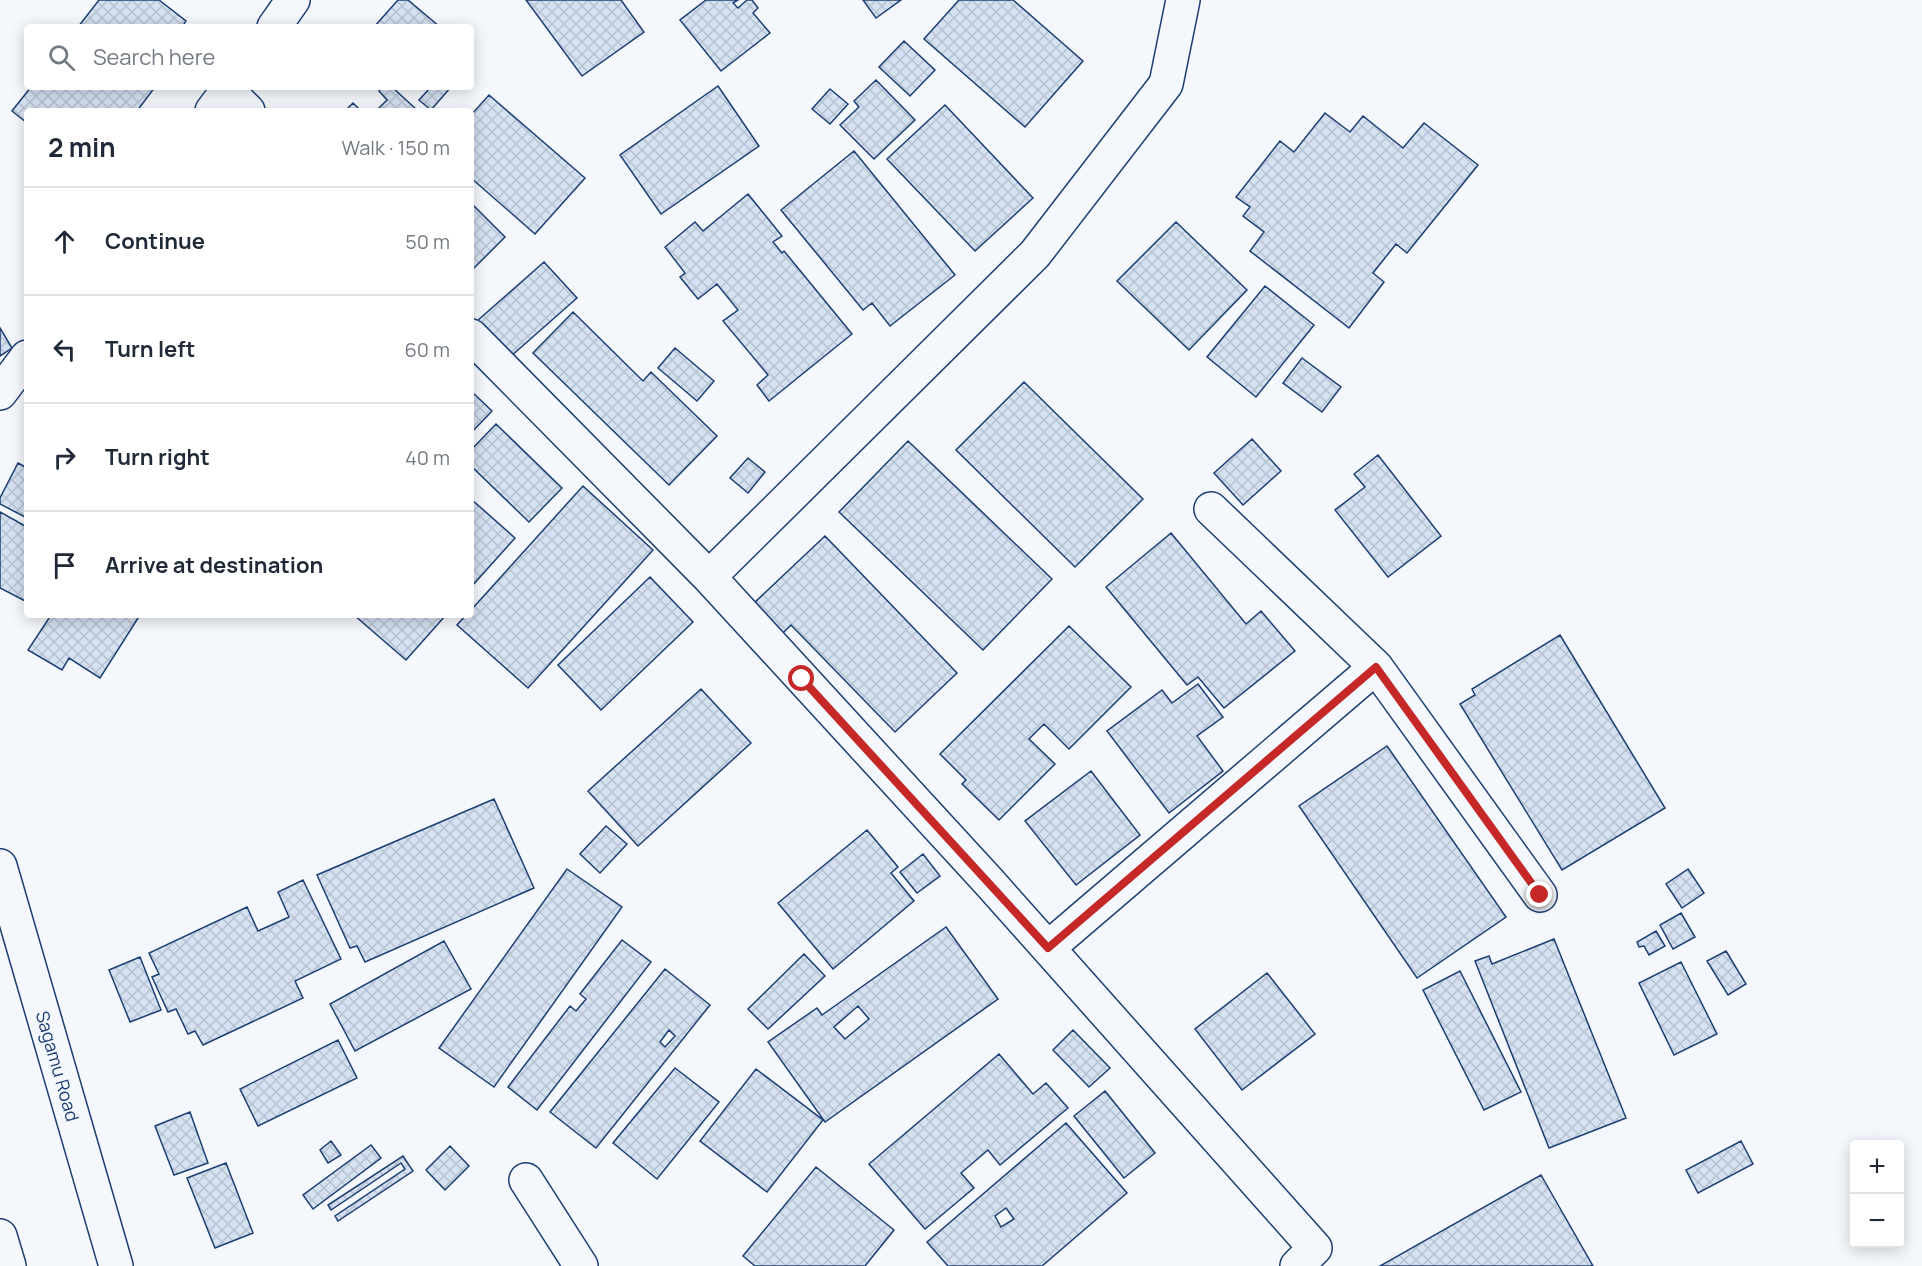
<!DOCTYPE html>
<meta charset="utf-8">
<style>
body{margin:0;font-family:Manrope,sans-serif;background:#f6f6f7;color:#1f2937}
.controls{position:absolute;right:18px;bottom:18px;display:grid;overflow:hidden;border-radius:6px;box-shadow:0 3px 15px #0003}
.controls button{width:54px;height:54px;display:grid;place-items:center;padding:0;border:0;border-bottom:2px solid #e0e1e3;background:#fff;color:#1f2937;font:30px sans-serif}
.stop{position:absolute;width:18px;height:18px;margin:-14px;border:4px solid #c62828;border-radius:50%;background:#fff}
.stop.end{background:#c62828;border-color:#fff;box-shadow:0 2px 6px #0008}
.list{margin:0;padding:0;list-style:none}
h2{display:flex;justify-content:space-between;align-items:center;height:78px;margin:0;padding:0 24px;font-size:26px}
h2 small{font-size:20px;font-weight:400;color:#747a83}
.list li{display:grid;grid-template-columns:39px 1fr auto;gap:18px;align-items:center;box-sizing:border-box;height:108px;padding:0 24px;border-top:2px solid #e0e1e3}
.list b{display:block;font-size:22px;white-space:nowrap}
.list em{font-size:20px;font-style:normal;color:#747a83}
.icon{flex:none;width:33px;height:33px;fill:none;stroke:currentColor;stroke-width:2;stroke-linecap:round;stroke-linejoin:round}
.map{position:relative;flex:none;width:1922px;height:1266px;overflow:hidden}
.search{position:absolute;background:#fff;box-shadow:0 3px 15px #0003;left:24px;top:24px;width:450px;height:66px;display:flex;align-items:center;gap:15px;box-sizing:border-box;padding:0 21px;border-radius:6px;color:#747a83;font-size:22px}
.panel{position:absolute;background:#fff;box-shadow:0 3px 15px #0003;left:24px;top:108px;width:450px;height:510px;border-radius:6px}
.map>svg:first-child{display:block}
.building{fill:url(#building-cross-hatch);stroke:#1d3f73;stroke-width:1.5;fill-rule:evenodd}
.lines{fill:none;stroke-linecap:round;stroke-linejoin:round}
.minor-casing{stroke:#1d3f73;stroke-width:36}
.highway-casing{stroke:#1d3f73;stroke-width:36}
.minor{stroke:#f4f7fb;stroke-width:33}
.highway{stroke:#f4f7fb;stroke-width:33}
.route{stroke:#c62828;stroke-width:8}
.labels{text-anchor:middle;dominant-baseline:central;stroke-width:4.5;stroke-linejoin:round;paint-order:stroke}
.street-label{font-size:18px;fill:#1d3f73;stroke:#f4f7fb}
</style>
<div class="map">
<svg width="1922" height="1266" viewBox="0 0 1922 1266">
<defs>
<pattern id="building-cross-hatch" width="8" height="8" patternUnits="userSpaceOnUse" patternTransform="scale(1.5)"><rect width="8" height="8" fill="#d5e0f0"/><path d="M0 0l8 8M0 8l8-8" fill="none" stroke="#b6c1d1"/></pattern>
</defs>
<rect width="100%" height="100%" fill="#f4f7fb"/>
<path class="building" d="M 99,0 L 159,0 L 186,21 L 182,27 L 78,27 Z
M 398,0 L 408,0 L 440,27 L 374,27 Z
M 526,0 L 621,0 L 644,32 L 582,76 Z
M 706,0 L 738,0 L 733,3 L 738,8 L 747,0 L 752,0 L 758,8 L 753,13 L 770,33 L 721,71 L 680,20 Z
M 863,0 L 901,0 L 876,18 Z
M 959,0 L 1013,0 L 1083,61 L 1025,127 L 924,39 Z
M 904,41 L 935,70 L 910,96 L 879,67 Z
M 876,80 L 915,120 L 874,159 L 840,125 L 859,107 L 854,101 Z
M 718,86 L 759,146 L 661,214 L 620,155 Z
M 31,87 L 155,87 L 137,111 L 27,111 L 27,123 L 12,111 Z
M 383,87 L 392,87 L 417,110 L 378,111 L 377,110 L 387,100 L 379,91 Z
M 431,87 L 451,87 L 431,110 L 419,100 Z
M 830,89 L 848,104 L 830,124 L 812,109 Z
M 489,95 L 585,178 L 535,234 L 471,178 L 471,115 Z
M 353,103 L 361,111 L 345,111 Z
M 945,105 L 1033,198 L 975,251 L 887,159 Z
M 1325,113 L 1350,132 L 1363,116 L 1403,148 L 1424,123 L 1478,165 L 1407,253 L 1396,244 L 1373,273 L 1384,282 L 1349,328 L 1250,251 L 1264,232 L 1243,216 L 1250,207 L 1236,197 L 1280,141 L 1294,152 Z
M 854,151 L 955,275 L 890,326 L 872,303 L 863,310 L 781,210 Z
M 748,194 L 782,236 L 773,242 L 782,253 L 784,251 L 852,334 L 769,401 L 757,385 L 768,375 L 723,321 L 738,310 L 717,284 L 698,299 L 680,277 L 685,273 L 665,247 L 695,222 L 703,231 Z
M 471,203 L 505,237 L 471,271 Z
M 1176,222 L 1247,290 L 1189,350 L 1117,281 Z
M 544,262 L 577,298 L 510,357 L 477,321 Z
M 1265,286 L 1314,325 L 1256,397 L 1207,357 Z
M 573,312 L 643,381 L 651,372 L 717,436 L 669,485 L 533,353 Z
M 0,328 L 12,348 L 0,356 Z
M 675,348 L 714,381 L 697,401 L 658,368 Z
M 1302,358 L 1341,387 L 1322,412 L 1283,383 Z
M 1024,382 L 1143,499 L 1075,567 L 956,450 Z
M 471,391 L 492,411 L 471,433 Z
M 496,424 L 562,488 L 529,522 L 471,466 L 471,450 Z
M 1252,439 L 1281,471 L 1243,505 L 1214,473 Z
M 908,441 L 1052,579 L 983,650 L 839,512 Z
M 1378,455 L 1441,536 L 1388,577 L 1335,510 L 1365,487 L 1354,474 Z
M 748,458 L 765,472 L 748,493 L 730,478 Z
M 18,463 L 27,468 L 27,518 L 0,504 L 0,498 Z
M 583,486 L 653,550 L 528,688 L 457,625 L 466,615 L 471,615 L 471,610 Z
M 471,499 L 515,538 L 471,587 Z
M 0,512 L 27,527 L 27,602 L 0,588 Z
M 1171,533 L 1246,624 L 1261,611 L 1295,651 L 1224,708 L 1198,677 L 1187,685 L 1106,587 Z
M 825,536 L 957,673 L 895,732 L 791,625 L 782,634 L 753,604 Z
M 650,577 L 693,622 L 601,710 L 558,665 Z
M 51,615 L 140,615 L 100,678 L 69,658 L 62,670 L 28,650 Z
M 354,615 L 446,615 L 406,660 Z
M 1069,626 L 1131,687 L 1069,749 L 1044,724 L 1029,739 L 1055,764 L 999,820 L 962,784 L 966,780 L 940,754 Z
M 1560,635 L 1665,808 L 1562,870 L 1460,704 L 1475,695 L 1472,689 Z
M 1198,684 L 1223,717 L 1197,736 L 1223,771 L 1169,813 L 1107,731 L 1162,690 L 1172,703 Z
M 701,689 L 751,743 L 638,846 L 588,791 Z
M 1387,746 L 1506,917 L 1417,978 L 1299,806 Z
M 1091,771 L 1140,835 L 1076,885 L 1025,821 Z
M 494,799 L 534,888 L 365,962 L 357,946 L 350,948 L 317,875 Z
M 606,826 L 627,844 L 600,873 L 580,854 Z
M 867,830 L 898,867 L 891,873 L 914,901 L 833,969 L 778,903 Z
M 923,854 L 940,876 L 917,893 L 900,872 Z
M 567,869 L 622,907 L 494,1087 L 439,1048 Z
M 1688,869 L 1704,893 L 1682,908 L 1666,884 Z
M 303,880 L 341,959 L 295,981 L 303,998 L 203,1045 L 195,1031 L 188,1034 L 176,1009 L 168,1012 L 152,977 L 159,974 L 149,953 L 247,907 L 258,931 L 289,917 L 278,892 Z
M 1681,913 L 1695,937 L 1673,949 L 1660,925 Z
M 946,927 L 998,999 L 825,1122 L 768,1042 L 817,1008 L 822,1015 ZM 858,1006 L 869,1019 L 845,1039 L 834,1027 Z
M 1656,931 L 1665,946 L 1649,955 L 1644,946 L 1639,947 L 1637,942 Z
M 1554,939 L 1626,1118 L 1549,1148 L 1475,961 L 1489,956 L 1492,964 Z
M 622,940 L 651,962 L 537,1110 L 508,1087 L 570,1006 L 576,1011 L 586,999 L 580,994 Z
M 444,941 L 471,989 L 355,1051 L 330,1004 Z
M 1726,951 L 1746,984 L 1728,995 L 1707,961 Z
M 804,954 L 825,976 L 768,1029 L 748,1009 Z
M 140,957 L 161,1010 L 130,1022 L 109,970 Z
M 1681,962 L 1717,1034 L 1674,1055 L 1639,983 Z
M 665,969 L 710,1005 L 596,1148 L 550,1112 ZM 669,1030 L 675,1036 L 665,1047 L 660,1042 Z
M 1460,971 L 1521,1092 L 1484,1110 L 1423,990 Z
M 1267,973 L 1315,1034 L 1242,1090 L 1195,1029 Z
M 1073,1030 L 1110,1068 L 1089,1087 L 1053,1050 Z
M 338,1040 L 357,1078 L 258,1126 L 240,1089 Z
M 999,1054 L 1033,1094 L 1046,1083 L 1068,1108 L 1000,1165 L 988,1150 L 961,1173 L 974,1188 L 925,1229 L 869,1164 Z
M 675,1068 L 719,1102 L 657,1179 L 613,1143 Z
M 756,1069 L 823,1120 L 767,1192 L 700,1141 Z
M 1105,1091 L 1155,1153 L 1124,1178 L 1074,1116 Z
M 190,1112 L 208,1163 L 174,1175 L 155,1126 Z
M 1066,1123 L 1127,1193 L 1042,1266 L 948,1266 L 927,1242 ZM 1006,1208 L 1014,1219 L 1001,1227 L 995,1216 Z
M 331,1141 L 341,1155 L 328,1163 L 320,1150 Z
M 1741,1141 L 1753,1164 L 1698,1193 L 1686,1170 Z
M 371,1145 L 381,1158 L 313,1209 L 303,1195 Z
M 450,1146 L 469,1166 L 445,1190 L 426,1170 Z
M 403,1156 L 413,1171 L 338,1221 L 335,1216 L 405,1169 L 401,1163 L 331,1210 L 328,1205 Z
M 226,1163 L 253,1233 L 215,1248 L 187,1178 Z
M 816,1167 L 894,1230 L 865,1266 L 755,1266 L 743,1256 Z
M 1541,1175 L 1593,1266 L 1380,1266 Z"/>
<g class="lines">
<g class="minor-casing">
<path id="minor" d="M 274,27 L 293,0
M 228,91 L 248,111
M 212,111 L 230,87
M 471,336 L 709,577 L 990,883 L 1315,1248 L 1297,1266
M 0,393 L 27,357
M 1211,509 L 1376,667
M 709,577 L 1035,254 L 1166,84 L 1183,0
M 1048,948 L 1376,667 L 1540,895
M 526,1180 L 581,1266"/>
</g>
<g class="highway-casing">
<path id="highway" d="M 0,866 L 116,1266
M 0,1236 L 9,1266"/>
</g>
<use href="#minor" class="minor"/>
<use href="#highway" class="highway"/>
</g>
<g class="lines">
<path class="route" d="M 802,679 L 1048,948 L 1376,667 L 1540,895"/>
</g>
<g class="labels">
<g class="street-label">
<text transform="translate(58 1066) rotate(74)">Sagamu Road</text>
</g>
</g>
</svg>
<div class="controls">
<button>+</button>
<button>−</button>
</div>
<div class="stop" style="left:802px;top:679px"></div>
<div class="stop end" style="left:1540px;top:895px"></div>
<div class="search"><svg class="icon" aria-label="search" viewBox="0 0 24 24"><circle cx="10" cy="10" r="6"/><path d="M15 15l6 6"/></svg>Search here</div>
<section class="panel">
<h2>2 min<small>Walk · 150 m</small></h2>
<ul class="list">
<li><svg class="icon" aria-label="ahead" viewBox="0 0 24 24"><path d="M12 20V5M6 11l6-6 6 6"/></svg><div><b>Continue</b></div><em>50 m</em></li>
<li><svg class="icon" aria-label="left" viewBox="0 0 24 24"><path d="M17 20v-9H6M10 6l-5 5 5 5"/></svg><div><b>Turn left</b></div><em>60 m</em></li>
<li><svg class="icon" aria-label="right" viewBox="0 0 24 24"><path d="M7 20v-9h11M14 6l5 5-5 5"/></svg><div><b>Turn right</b></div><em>40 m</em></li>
<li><svg class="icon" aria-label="arrive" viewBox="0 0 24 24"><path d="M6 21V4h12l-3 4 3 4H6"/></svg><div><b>Arrive at destination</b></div></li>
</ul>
</section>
</div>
